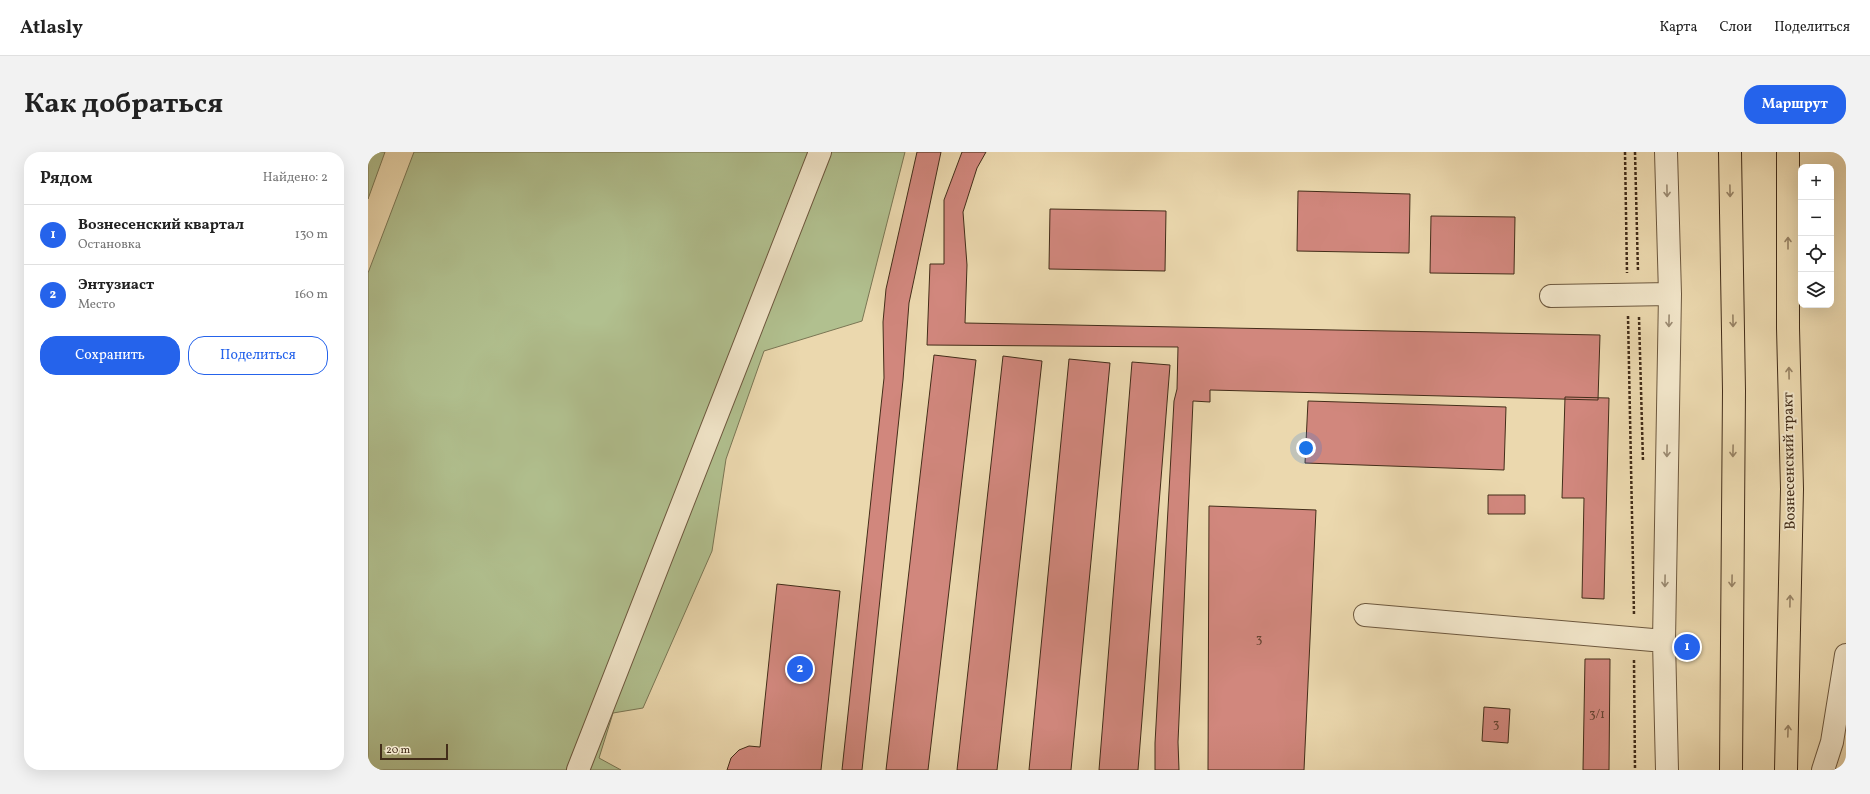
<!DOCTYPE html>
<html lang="ru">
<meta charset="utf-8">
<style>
body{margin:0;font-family:Vollkorn,serif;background:#f2f2f2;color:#222}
.controls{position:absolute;right:12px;top:12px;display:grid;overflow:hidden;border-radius:8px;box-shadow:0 4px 16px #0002}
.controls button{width:36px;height:36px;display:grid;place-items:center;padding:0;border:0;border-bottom:1px solid #e0e0e0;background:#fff;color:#222;font:20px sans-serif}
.scale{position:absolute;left:12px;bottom:10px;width:68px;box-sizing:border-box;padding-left:4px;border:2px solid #432d19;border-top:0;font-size:11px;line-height:14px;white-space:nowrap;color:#432d19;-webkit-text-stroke:3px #f2e6ca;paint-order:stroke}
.you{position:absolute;left:938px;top:296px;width:14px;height:14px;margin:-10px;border:3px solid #fff;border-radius:50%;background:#1a73e8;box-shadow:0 0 0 6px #1a73e833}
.badge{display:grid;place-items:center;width:26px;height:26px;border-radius:50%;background:#2563eb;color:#fff;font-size:13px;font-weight:700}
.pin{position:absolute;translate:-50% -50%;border:2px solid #fff;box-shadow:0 1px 4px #0006}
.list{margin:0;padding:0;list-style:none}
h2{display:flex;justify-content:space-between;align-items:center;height:52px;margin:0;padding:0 16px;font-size:17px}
h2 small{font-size:13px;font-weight:400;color:#767676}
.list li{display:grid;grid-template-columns:26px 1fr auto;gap:12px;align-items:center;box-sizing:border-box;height:60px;padding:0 16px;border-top:1px solid #e0e0e0}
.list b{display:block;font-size:15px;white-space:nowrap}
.list p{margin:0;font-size:13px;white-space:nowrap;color:#767676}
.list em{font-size:13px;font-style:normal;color:#767676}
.actions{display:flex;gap:8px;padding:12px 16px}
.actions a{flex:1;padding:9px 0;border:1px solid #2563eb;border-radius:16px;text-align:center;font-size:14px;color:#2563eb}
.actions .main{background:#2563eb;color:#fff}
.icon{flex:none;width:22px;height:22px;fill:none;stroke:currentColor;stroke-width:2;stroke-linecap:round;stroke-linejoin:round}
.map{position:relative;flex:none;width:1478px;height:618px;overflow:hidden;border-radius:16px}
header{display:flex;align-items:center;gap:24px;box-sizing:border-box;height:56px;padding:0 20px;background:#fff;border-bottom:1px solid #e0e0e0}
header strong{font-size:19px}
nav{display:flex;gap:22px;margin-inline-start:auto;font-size:14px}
.intro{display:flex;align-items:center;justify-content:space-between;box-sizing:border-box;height:96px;padding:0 24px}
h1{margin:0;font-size:28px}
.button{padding:10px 18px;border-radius:16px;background:#2563eb;color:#fff;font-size:14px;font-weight:700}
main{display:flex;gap:24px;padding:0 24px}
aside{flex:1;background:#fff;border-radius:16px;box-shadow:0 4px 16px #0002}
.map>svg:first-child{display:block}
.green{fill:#b1c08f;stroke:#7a7654}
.building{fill:#d1877d;stroke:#432d19}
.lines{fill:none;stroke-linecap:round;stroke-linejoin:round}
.minor-casing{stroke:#6d583e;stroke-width:24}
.major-casing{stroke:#432d19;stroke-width:24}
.path{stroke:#432d19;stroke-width:2.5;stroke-dasharray:3 2;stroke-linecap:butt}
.minor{stroke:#f2e6ca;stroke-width:22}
.major{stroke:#ebd8ae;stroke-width:22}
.oneway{stroke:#9a8a72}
.oneway2{stroke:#978264}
.labels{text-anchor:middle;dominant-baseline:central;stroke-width:4;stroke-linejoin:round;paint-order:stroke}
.number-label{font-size:13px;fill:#664432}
.street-label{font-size:15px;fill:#432d19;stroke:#f2e6ca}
</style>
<header>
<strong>Atlasly</strong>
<nav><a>Карта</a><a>Слои</a><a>Поделиться</a></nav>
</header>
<div class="intro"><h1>Как добраться</h1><a class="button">Маршрут</a></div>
<main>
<aside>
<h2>Рядом<small>Найдено: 2</small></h2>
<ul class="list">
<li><span class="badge">1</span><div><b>Вознесенский квартал</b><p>Остановка</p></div><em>130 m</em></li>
<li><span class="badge">2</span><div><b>Энтузиаст</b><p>Место</p></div><em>160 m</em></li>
</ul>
<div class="actions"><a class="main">Сохранить</a><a>Поделиться</a></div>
</aside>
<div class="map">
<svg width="1478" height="618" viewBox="0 0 1478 618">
<rect width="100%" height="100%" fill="#ebd8ae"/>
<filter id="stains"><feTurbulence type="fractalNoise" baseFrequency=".005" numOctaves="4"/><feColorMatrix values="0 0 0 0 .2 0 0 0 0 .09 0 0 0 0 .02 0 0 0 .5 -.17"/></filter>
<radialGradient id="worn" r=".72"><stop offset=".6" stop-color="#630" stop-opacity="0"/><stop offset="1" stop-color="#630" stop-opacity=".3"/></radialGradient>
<path class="green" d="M 0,0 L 17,0 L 0,47 Z
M 46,0 L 537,0 L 494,169 L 396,199 L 358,307 L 344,399 L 275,556 L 245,561 L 231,606 L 253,618 L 0,618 L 0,121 Z"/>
<path class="building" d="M 549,0 L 573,0 L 541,151 L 535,228 L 494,618 L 474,618 L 516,226 L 515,170 L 518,137 Z
M 594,0 L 618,0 L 609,16 L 595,60 L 599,113 L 597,171 L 1232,183 L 1230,248 L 842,238 L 842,250 L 825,249 L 810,590 L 811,618 L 787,618 L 787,591 L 806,249 L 809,237 L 810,195 L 559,193 L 562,112 L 576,112 L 576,48 Z
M 930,39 L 1042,42 L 1041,101 L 929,99 Z
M 682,57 L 798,59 L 797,119 L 681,117 Z
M 1063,64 L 1147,65 L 1146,122 L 1062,121 Z
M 566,203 L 608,208 L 560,618 L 518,618 Z
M 635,204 L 674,209 L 629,618 L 589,618 Z
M 701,207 L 742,211 L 703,618 L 661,618 Z
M 764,210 L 802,213 L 770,618 L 731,618 Z
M 1197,245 L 1241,246 L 1236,447 L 1214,446 L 1216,346 L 1194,346 Z
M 940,249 L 1138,255 L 1136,318 L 937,311 Z
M 1120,343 L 1157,343 L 1157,362 L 1120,362 Z
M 841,354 L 948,358 L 936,618 L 840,618 Z
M 409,432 L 472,439 L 453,618 L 359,618 L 363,606 L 371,598 L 381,594 L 392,595 Z
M 1217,507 L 1242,507 L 1241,618 L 1215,618 Z
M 1116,555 L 1142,557 L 1140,591 L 1114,589 Z"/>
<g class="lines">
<g class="minor-casing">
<path id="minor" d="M 1298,0 L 1302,142 L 1296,489 L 1299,618
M 1183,144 L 1302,142
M 997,463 L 1296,489
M 210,618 L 452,0
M 1455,618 L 1464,590 L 1478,503"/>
</g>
<g class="major-casing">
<path id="major" d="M 1362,0 L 1366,239 L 1363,618
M 1418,618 L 1424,337 L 1420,176 L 1420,0"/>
</g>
<path class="path" d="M 1257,0 L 1259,121
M 1267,0 L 1270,120
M 1260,164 L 1266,463
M 1271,165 L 1275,310
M 1266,508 L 1267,618"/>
<use href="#minor" class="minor"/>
<use href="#major" class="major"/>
</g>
<defs><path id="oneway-shaft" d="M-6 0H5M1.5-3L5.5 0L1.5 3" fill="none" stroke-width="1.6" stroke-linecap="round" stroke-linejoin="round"/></defs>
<g class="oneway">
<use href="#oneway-shaft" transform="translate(1299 39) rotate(89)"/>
<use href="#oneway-shaft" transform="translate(1301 169) rotate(91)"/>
<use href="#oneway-shaft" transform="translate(1299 299) rotate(91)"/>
<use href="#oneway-shaft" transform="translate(1297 429) rotate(91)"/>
</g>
<g class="oneway2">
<use href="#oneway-shaft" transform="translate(1362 39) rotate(89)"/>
<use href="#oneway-shaft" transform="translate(1420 91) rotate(-90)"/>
<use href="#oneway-shaft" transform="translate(1365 169) rotate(89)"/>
<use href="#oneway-shaft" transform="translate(1421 221) rotate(-91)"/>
<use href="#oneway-shaft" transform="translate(1365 299) rotate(91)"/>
<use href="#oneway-shaft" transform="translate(1364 429) rotate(91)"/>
<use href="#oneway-shaft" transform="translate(1422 449) rotate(-89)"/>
<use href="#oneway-shaft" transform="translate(1420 579) rotate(-88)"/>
</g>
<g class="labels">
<g class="number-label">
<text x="891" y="488">3</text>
<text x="1229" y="563">3/1</text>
<text x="1128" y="573">3</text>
</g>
<g class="street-label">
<text transform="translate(1422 309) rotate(-91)">Вознесенский тракт</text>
</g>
</g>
<rect width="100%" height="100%" filter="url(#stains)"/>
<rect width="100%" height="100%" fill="url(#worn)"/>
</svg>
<div class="controls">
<button>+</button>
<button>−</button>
<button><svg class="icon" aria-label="locate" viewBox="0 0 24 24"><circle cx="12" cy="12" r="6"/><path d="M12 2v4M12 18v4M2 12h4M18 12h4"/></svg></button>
<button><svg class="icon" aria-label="layers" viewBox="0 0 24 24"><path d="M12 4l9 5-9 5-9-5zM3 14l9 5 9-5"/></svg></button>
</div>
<div class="scale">20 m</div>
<div class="you"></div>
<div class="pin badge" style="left:1319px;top:495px">1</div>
<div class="pin badge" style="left:432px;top:517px">2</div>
</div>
</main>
